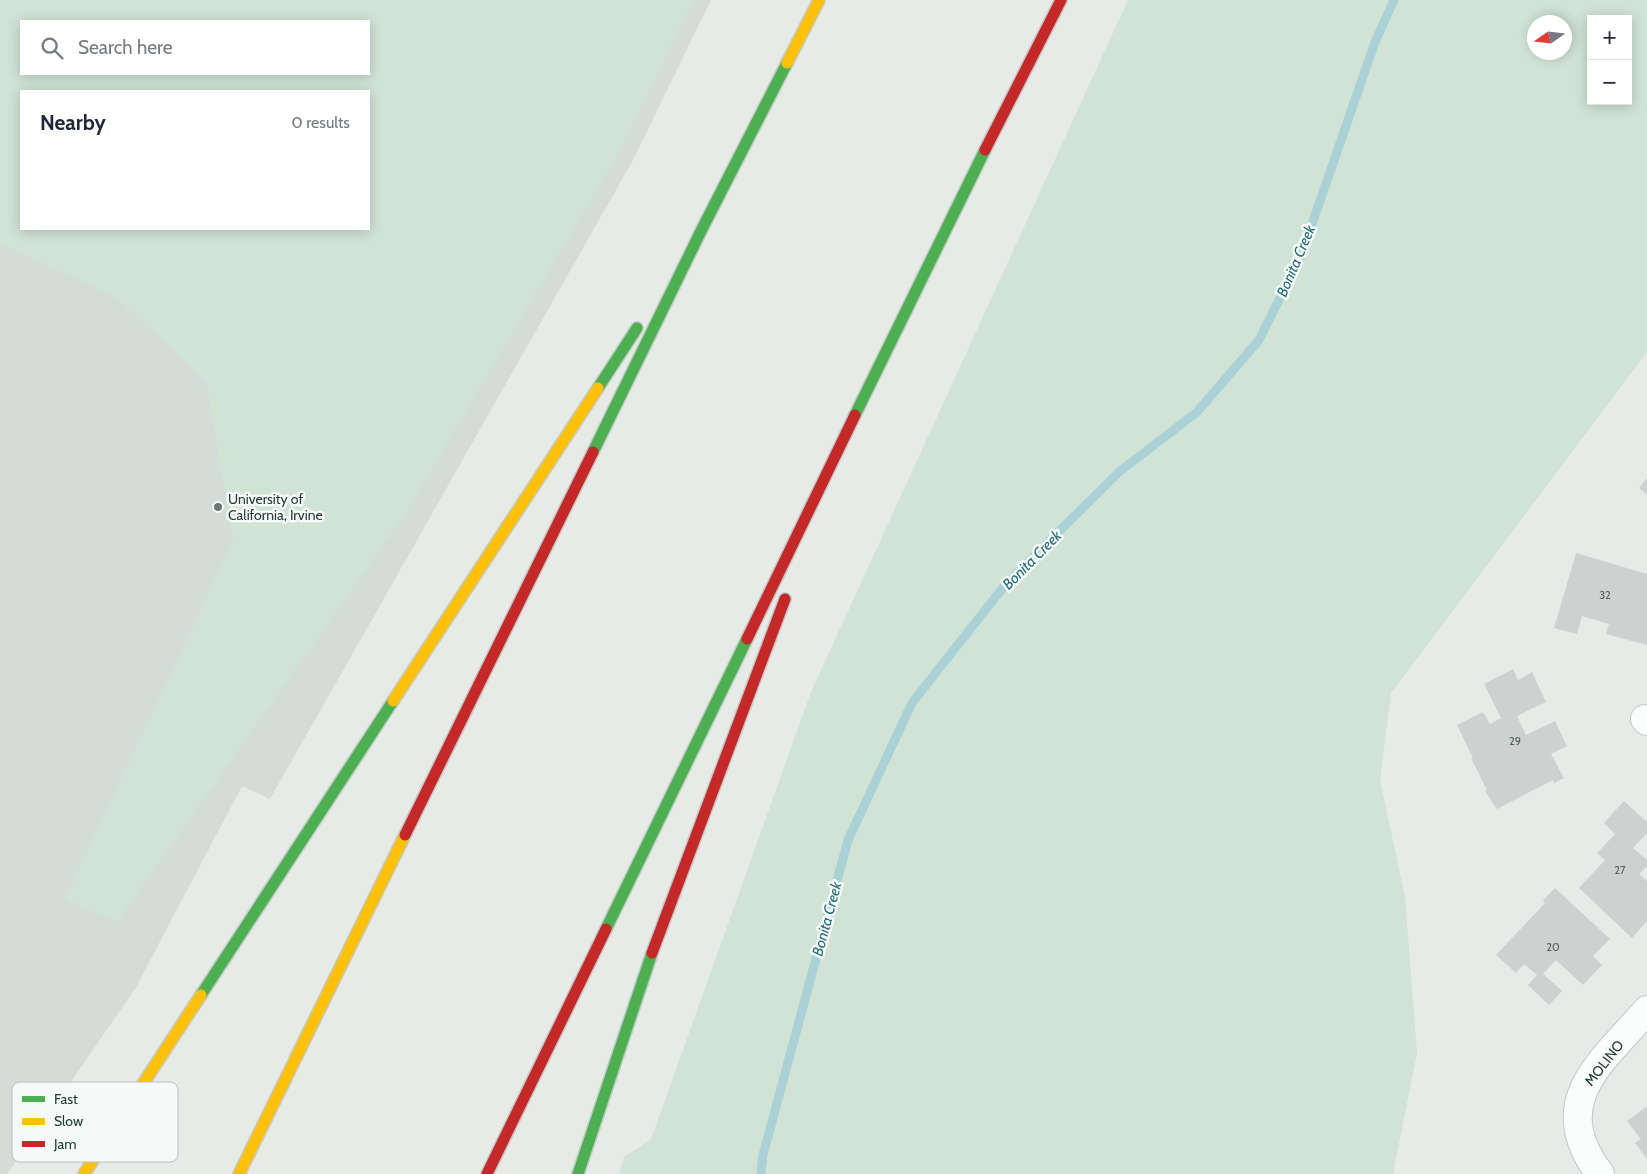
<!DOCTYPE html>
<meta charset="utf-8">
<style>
body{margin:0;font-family:Cabin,sans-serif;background:#f6f6f7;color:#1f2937}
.controls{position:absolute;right:15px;top:15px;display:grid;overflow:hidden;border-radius:0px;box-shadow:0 2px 12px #0003}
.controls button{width:45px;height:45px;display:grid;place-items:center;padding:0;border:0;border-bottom:1px solid #e0e1e3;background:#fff;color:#1f2937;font:25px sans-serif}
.compass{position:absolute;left:1527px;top:15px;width:45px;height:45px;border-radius:50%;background:#fff;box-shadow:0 2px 12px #0003;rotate:256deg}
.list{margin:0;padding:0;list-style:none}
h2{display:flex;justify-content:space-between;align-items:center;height:65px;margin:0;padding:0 20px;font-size:21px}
h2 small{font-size:16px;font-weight:400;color:#747a83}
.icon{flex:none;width:28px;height:28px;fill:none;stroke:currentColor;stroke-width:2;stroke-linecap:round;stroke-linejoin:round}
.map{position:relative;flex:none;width:1647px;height:1174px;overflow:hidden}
.search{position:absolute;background:#fff;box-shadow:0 2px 12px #0003;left:20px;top:20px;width:350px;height:55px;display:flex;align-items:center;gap:12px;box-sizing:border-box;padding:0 18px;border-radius:0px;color:#747a83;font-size:19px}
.panel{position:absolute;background:#fff;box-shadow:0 2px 12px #0003;left:20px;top:90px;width:350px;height:140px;border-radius:0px}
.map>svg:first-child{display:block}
.built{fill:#d4dcd8;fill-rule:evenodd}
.green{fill:#d0e3d5;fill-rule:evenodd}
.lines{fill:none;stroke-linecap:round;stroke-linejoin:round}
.stream{stroke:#aad2d6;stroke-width:9}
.building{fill:#cdd2d0}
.street-casing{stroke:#c3c8c5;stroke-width:30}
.fast-casing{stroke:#c2cac7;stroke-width:14}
.slow-casing{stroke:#c2cac7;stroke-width:14}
.jam-casing{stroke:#c2cac7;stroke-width:14}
.street{stroke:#fbfcfc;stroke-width:28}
.fast{stroke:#4caf50;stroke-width:11}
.slow{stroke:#ffc107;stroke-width:11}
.jam{stroke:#c62828;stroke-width:11}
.poi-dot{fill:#687a74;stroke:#f5f9f7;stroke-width:2}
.labels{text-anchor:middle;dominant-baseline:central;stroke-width:5;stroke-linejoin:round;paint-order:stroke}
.number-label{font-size:11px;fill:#4f635c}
.poi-label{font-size:14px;fill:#243d35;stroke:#f5f9f7;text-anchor:start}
.street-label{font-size:14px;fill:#243d35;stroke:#f5f9f7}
.water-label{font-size:15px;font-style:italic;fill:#226d76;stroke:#f5f9f7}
.key{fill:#f5f9f7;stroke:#b6c1bd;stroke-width:1}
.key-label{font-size:14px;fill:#243d35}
</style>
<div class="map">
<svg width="1647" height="1174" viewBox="0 0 1647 1174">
<rect width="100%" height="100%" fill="#e6ebe8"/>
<path class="built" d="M 0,0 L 711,0 L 633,160 L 270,799 L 242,786 L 135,989 L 7,1174 L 0,1174 ZM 21,21 L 369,21 L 369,74 L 21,74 ZM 21,91 L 369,91 L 369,229 L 21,229 Z"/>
<path class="green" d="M 0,0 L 694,0 L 616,157 L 404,516 L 117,922 L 65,899 L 233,541 L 206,381 L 115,297 L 0,243 ZM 21,21 L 369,21 L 369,74 L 21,74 ZM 21,91 L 369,91 L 369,229 L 21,229 Z
M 1128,0 L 1647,0 L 1647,352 L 1391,693 L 1380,780 L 1405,897 L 1417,1053 L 1393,1174 L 619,1174 L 624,1157 L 651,1139 L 811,692 ZM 1591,19 L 1628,19 L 1628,101 L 1591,101 ZM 1534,22 L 1564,22 L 1564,52 L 1534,52 Z"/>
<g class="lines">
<path class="stream" d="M 761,1174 L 763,1155 L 848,840 L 912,703 L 1005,585 L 1119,472 L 1197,412 L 1259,340 L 1301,256 L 1375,42 L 1394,0"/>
</g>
<path class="building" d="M 1647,478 L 1647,495 L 1639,488 Z
M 1576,553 L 1647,574 L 1647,645 L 1606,634 L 1609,624 L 1582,616 L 1577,634 L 1554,628 Z
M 1513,669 L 1518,680 L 1532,672 L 1546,702 L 1517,716 L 1526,735 L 1555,721 L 1567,746 L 1551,754 L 1564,778 L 1554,783 L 1553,780 L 1497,809 L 1485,791 L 1487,790 L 1471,758 L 1473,758 L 1457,725 L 1483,712 L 1490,724 L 1501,718 L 1484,684 Z
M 1624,801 L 1647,822 L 1647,833 L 1633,848 L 1647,860 L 1647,866 L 1639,874 L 1647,881 L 1647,921 L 1632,938 L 1579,888 L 1605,860 L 1597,853 L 1615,834 L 1604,823 Z
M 1555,888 L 1610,939 L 1593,956 L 1602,965 L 1583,985 L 1556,960 L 1543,974 L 1562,991 L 1549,1005 L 1528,985 L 1537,975 L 1524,964 L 1516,973 L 1496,955 L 1545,903 L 1543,900 Z
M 1647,1106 L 1647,1159 L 1635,1143 L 1641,1139 L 1627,1121 Z"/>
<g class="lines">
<g class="street-casing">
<path id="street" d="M 1645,719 L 1647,721
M 1600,1174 C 1546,1102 1601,1063 1647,1010"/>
</g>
<g class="fast-casing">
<path id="fast" d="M 598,388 L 637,328
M 855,415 L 985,150
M 593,452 L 702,229 L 787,63
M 606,929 L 747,639
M 201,995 L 393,701
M 578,1174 L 652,953"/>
</g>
<g class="slow-casing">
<path id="slow" d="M 787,63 L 819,0
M 393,701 L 598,388
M 84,1174 L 201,995
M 239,1174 L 405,835"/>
</g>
<g class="jam-casing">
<path id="jam" d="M 985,150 L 1061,0
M 747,639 L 855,415
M 405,835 L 593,452
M 652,953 L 785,599
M 487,1174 L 606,929"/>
</g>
<use href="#street" class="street"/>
<use href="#fast" class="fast"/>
<use href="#slow" class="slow"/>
<use href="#jam" class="jam"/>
</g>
<circle class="poi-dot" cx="218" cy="507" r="5"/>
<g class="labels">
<g class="number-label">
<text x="1605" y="595">32</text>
<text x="1515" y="741">29</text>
<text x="1620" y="870">27</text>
<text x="1553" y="947">20</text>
</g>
<g class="poi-label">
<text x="228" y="499">University of<tspan x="228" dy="16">California, Irvine</tspan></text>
</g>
<g class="street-label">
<text transform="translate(1604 1063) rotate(-52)">MOLINO</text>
</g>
<g class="water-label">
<text transform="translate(1296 261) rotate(-67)">Bonita Creek</text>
<text transform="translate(1032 560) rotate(-45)">Bonita Creek</text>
<text transform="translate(827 919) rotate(-75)">Bonita Creek</text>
</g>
</g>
<rect x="12" y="1082" width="166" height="80" rx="8" class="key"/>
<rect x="22" y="1096" width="23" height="6" fill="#4caf50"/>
<rect x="22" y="1118" width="23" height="7" fill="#ffc107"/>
<rect x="22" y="1141" width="23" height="6" fill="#c62828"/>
<g class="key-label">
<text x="54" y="1104">Fast</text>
<text x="54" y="1126">Slow</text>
<text x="54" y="1149">Jam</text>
</g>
</svg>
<div class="controls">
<button>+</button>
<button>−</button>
</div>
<svg class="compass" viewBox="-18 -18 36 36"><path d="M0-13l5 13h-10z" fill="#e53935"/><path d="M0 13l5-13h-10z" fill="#747a83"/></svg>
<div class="search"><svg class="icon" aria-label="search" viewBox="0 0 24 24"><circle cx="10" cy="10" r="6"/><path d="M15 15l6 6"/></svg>Search here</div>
<section class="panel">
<h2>Nearby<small>0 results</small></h2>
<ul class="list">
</ul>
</section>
</div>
